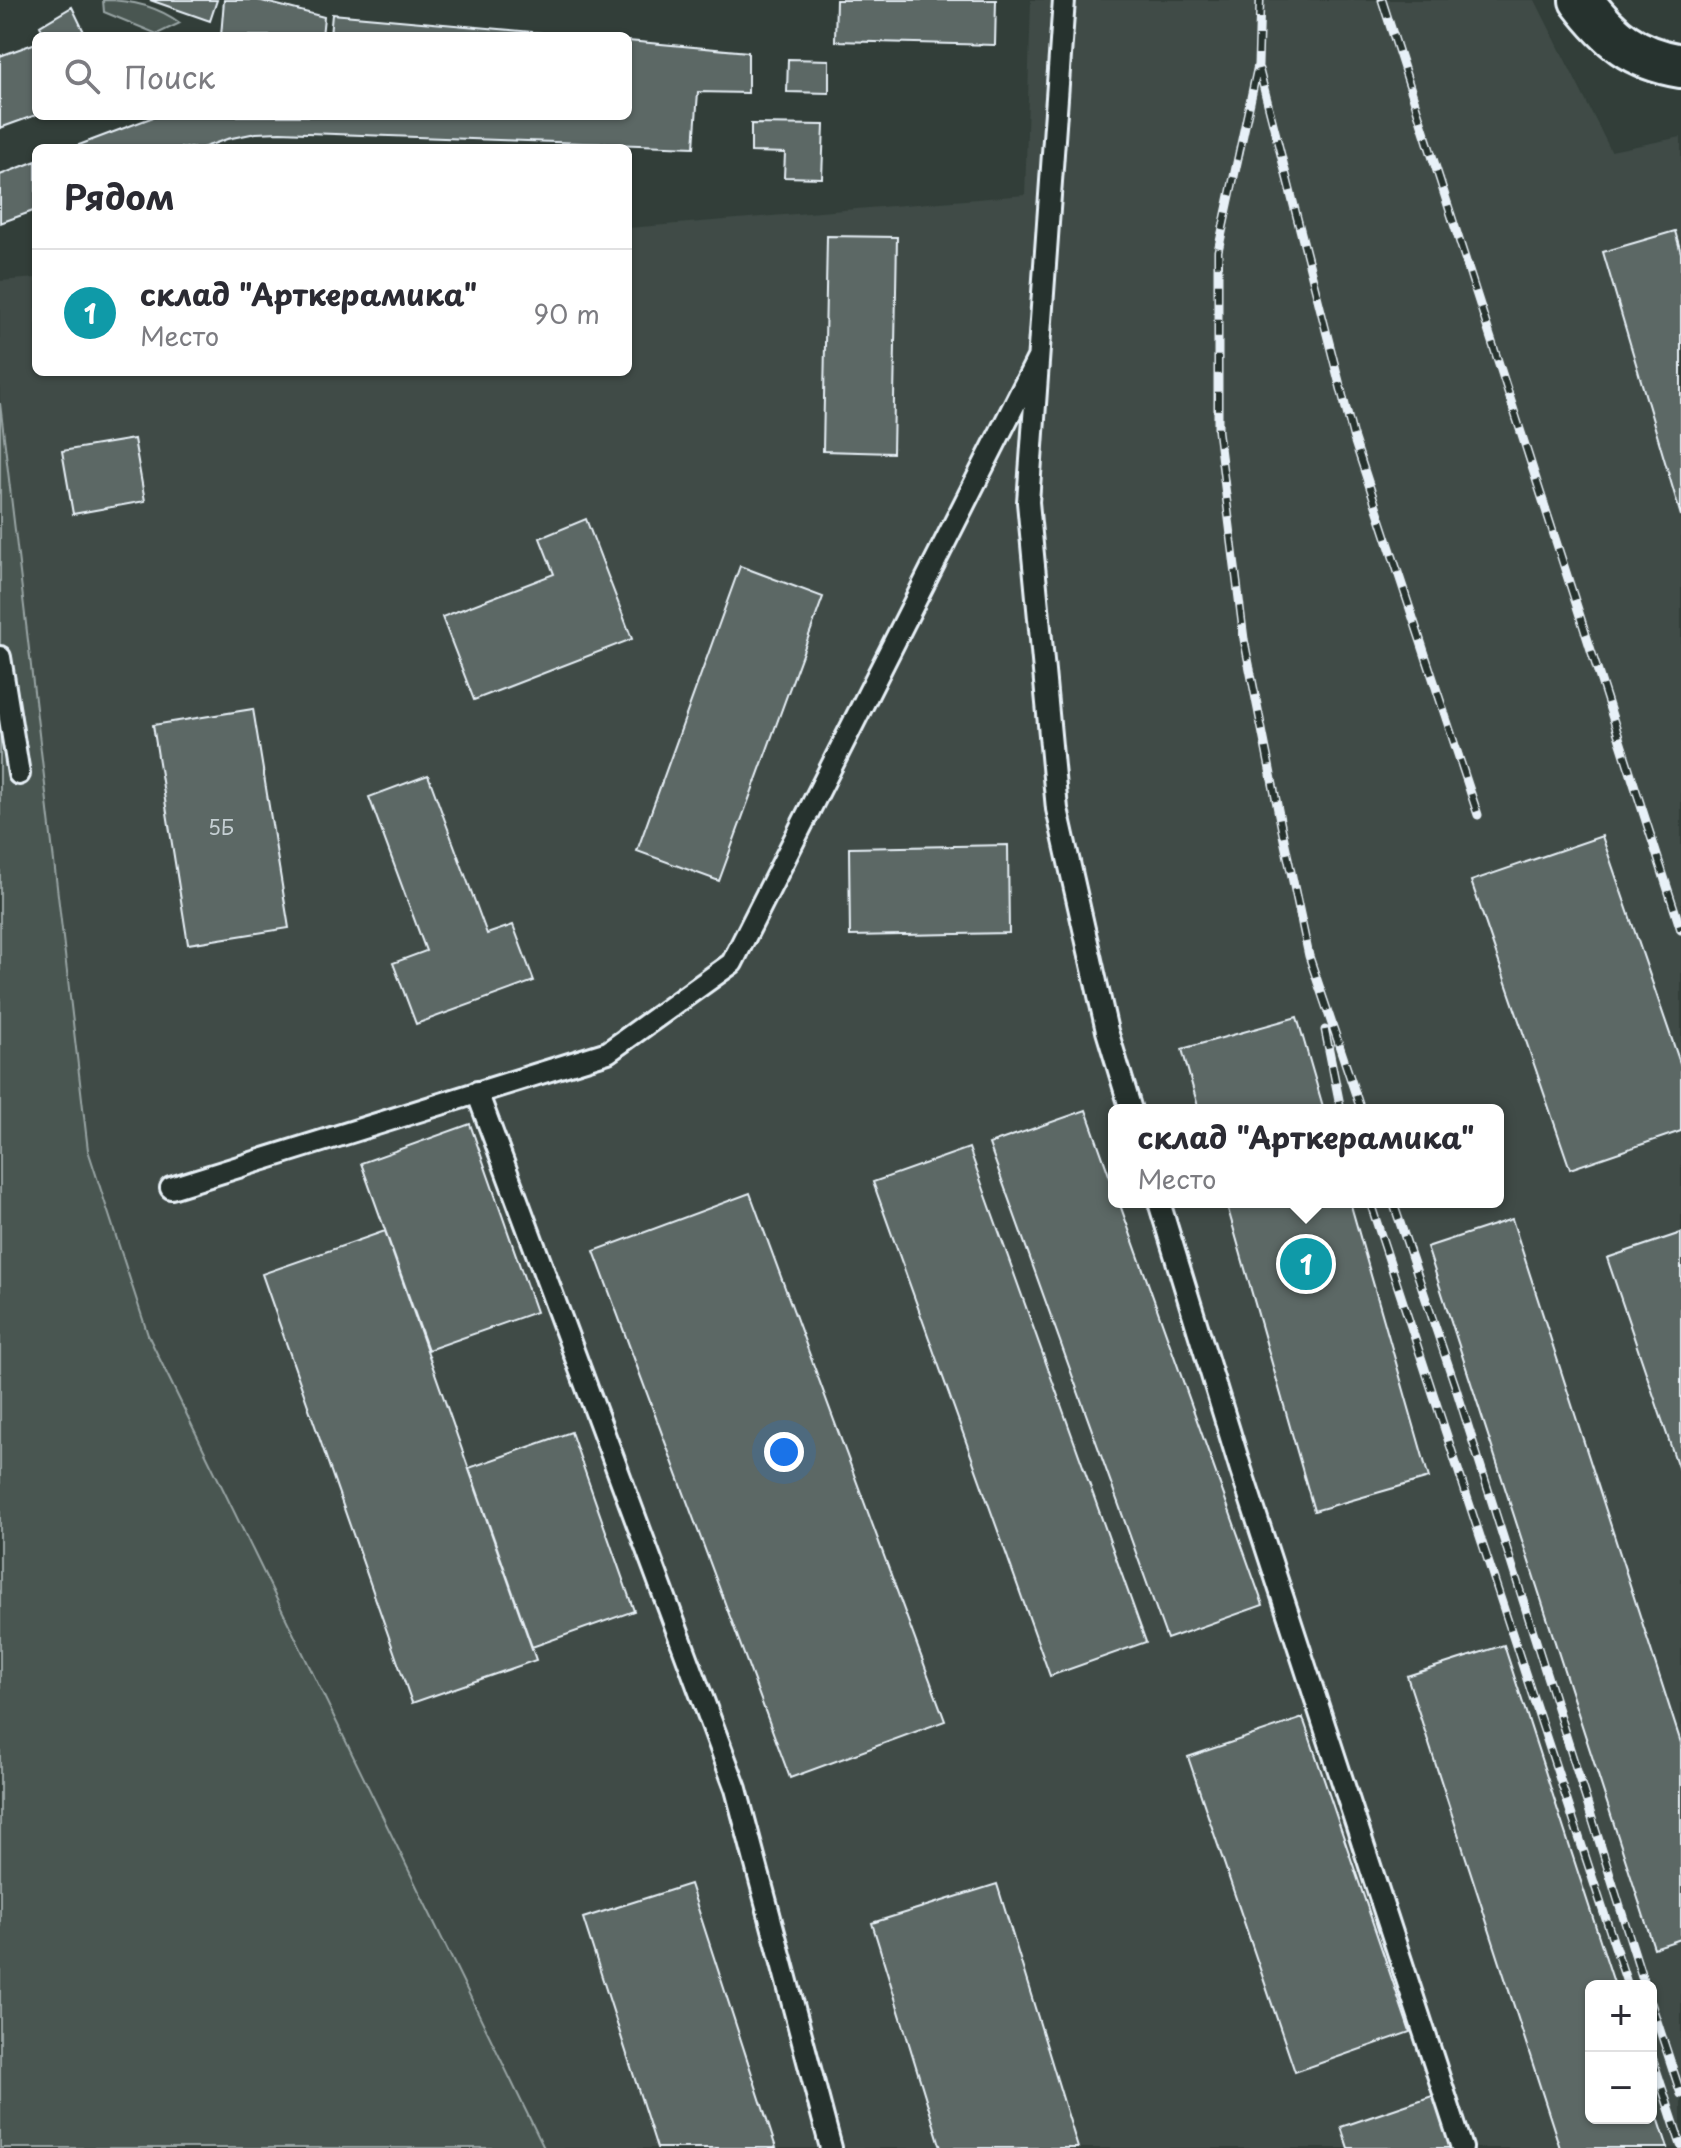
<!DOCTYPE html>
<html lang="ru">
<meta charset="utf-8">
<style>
body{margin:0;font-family:"Playpen Sans",sans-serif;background:#f7f7f7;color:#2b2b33}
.controls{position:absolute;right:24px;bottom:24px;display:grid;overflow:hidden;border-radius:12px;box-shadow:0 2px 6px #0004}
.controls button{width:72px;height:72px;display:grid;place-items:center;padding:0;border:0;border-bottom:2px solid #e1e1e2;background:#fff;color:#2b2b33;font:40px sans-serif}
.you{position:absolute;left:784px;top:1452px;width:28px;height:28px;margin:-20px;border:6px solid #fff;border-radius:50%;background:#1a73e8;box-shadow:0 0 0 12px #1a73e833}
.badge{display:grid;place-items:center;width:52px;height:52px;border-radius:50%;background:#8a5d65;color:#fff;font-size:26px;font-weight:700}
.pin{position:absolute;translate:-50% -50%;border:4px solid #fff;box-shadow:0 2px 8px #0006}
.popup{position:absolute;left:1108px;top:1104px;width:396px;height:104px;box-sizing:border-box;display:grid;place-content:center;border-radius:12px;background:#fff;filter:drop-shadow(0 2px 6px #0005);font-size:26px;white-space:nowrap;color:#7c7c81}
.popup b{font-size:30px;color:#2b2b33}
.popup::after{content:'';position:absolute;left:50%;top:100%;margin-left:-16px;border:16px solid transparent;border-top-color:#fff}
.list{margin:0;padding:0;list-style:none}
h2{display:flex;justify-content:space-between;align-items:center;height:104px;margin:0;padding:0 32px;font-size:34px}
h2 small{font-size:26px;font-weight:400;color:#7c7c81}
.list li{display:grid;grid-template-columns:52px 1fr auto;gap:24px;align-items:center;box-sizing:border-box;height:128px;padding:0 32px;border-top:2px solid #e1e1e2}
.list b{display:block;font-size:30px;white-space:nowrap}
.list p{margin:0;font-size:26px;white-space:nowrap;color:#7c7c81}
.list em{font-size:26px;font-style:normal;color:#7c7c81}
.icon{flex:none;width:44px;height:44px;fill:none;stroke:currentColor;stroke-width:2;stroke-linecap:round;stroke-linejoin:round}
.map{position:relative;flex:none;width:1681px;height:2148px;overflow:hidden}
.search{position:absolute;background:#fff;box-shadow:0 2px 6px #0004;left:32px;top:32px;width:600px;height:88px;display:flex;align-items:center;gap:20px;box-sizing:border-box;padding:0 28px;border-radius:12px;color:#7c7c81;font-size:30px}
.panel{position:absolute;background:#fff;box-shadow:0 2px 6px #0004;left:32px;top:144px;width:600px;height:232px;border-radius:12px}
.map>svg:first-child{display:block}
.built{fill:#3f4b46;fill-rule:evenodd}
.green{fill:#495651;stroke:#98a4a4;stroke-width:2}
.building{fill:#5c6865;stroke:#e8f1f8;stroke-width:2}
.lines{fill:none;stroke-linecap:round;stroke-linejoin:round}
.service-casing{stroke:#e8f1f8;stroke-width:26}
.minor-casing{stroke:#e8f1f8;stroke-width:48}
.service{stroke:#26332d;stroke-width:20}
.minor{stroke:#26332d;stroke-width:42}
.rail-casing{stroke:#e8f1f8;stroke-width:9}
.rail{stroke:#26332d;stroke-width:6;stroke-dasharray:18;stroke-linecap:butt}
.labels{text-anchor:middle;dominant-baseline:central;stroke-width:8;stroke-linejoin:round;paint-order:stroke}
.number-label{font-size:20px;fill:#c5cfd3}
</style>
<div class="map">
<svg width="1681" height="2148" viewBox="0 0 1681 2148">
<rect width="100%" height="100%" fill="#323e39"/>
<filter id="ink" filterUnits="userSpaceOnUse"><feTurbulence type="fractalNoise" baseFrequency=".0125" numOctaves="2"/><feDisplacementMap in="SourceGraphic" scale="16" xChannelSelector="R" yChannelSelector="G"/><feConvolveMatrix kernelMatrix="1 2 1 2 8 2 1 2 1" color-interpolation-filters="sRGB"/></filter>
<g filter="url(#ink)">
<path class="built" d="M 1031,0 L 1535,0 L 1611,151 L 1681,137 L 1681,2148 L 544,2148 L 148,1335 L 88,1150 L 0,403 L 0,281 L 36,278 L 36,372 L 628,372 L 628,228 L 1025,195 ZM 1114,1110 L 1498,1110 L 1498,1202 L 1114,1202 ZM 1591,1986 L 1651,1986 L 1651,2118 L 1591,2118 Z"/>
<path class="green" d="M 103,0 C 131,0 157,6 180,23 L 157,34 L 104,12 Z
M 0,403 L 88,1150 L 148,1335 L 544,2148 L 0,2148 Z"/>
<path class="building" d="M 150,0 L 217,0 L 210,21 Z
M 224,0 L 258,0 L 324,17 L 322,36 L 221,36 Z
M 836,0 L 996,0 L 995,45 L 835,41 Z
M 72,7 L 86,36 L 45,36 L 40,26 Z
M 332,14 L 576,36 L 330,36 Z
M 628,41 L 748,52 L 748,93 L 698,92 L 694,147 L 280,132 L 256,133 L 227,139 L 202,148 L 71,148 L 156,116 L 628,116 Z
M 36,43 L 36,115 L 0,128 L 0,56 Z
M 788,59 L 829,60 L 829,93 L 787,92 Z
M 751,124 L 824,125 L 822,178 L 784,177 L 785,153 L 751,152 Z
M 36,161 L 36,210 L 0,223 L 0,175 Z
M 1675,231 L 1681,253 L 1681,516 L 1603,252 Z
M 827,236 L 897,237 L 893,453 L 823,451 Z
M 134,439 L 145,501 L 73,514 L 62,451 Z
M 586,519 L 632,639 L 474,700 L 442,617 L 554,574 L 540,538 Z
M 740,566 L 823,597 L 719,881 L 637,851 Z
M 253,709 L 289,928 L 188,944 L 153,725 Z
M 428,775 L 487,934 L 513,925 L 534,981 L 416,1024 L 393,963 L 426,951 L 369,797 Z
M 1602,836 L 1681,1066 L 1681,1131 L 1570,1169 L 1471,881 Z
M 1008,845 L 1009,933 L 850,936 L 849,848 Z
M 1297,1017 L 1324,1110 L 1199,1110 L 1182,1049 Z
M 1086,1110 L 1114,1189 L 1114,1202 L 1119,1202 L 1263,1605 L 1167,1639 L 989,1144 Z
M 470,1124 L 536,1312 L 428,1350 L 361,1163 Z
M 969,1148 L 1146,1642 L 1050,1676 L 873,1182 Z
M 750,1193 L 945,1721 L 790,1778 L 594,1251 Z
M 1226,1202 L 1350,1202 L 1429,1478 L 1314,1511 Z
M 1512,1219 L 1681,1743 L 1681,1939 L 1654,1948 L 1427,1247 Z
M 385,1231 L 536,1660 L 412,1703 L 262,1274 Z
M 1681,1233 L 1681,1476 L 1607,1258 Z
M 571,1432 L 634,1611 L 532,1647 L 469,1468 Z
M 1504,1645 L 1615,1986 L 1591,1986 L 1591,2118 L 1651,2118 L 1651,2096 L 1668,2148 L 1560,2148 L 1407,1676 Z
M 1303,1718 L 1410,2032 L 1295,2072 L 1188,1757 Z
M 690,1884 L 776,2148 L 657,2148 L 583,1918 Z
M 997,1884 L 1078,2148 L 941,2148 L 872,1923 Z
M 1438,2094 L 1456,2148 L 1348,2148 L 1341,2127 Z"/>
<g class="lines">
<g class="service-casing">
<path id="service" d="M 1064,0 L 1028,502 L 1057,809 L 1107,1031 L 1131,1110
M 0,657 L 19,774
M 477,1092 L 736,1789 L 831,2148
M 171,1188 L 608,1052 L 732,963 L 1038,358
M 1159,1202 L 1241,1470 L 1462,2148"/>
</g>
<g class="minor-casing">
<path id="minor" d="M 1581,0 C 1610,38 1633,58 1681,66"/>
</g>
<use href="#service" class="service"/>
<use href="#minor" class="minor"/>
<g class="rail-casing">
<path id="rail" d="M 1260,0 L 1258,65 L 1218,251 L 1218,431 L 1244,639 L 1282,830 L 1309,956 L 1361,1110
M 1382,0 L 1681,930
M 1259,69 L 1353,436 L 1478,815
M 1325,1030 L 1341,1110
M 1370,1202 L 1628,1986
M 1393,1202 L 1455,1385 L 1645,1986
M 1651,2003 L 1681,2094
M 1651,2054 L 1681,2145"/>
</g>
<use href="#rail" class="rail"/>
</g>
</g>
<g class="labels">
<g class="number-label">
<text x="221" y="827">5Б</text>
</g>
</g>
</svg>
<div class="controls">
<button>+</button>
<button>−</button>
</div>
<div class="you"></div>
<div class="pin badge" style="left:1306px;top:1264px;background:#0f9aa8">1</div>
<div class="popup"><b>склад &quot;Арткерамика&quot;</b>Место</div>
<div class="search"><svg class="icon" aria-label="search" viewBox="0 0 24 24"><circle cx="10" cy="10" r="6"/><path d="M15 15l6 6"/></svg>Поиск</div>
<section class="panel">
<h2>Рядом<small></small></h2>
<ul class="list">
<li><span class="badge" style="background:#0f9aa8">1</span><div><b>склад &quot;Арткерамика&quot;</b><p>Место</p></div><em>90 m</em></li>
</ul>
</section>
</div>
